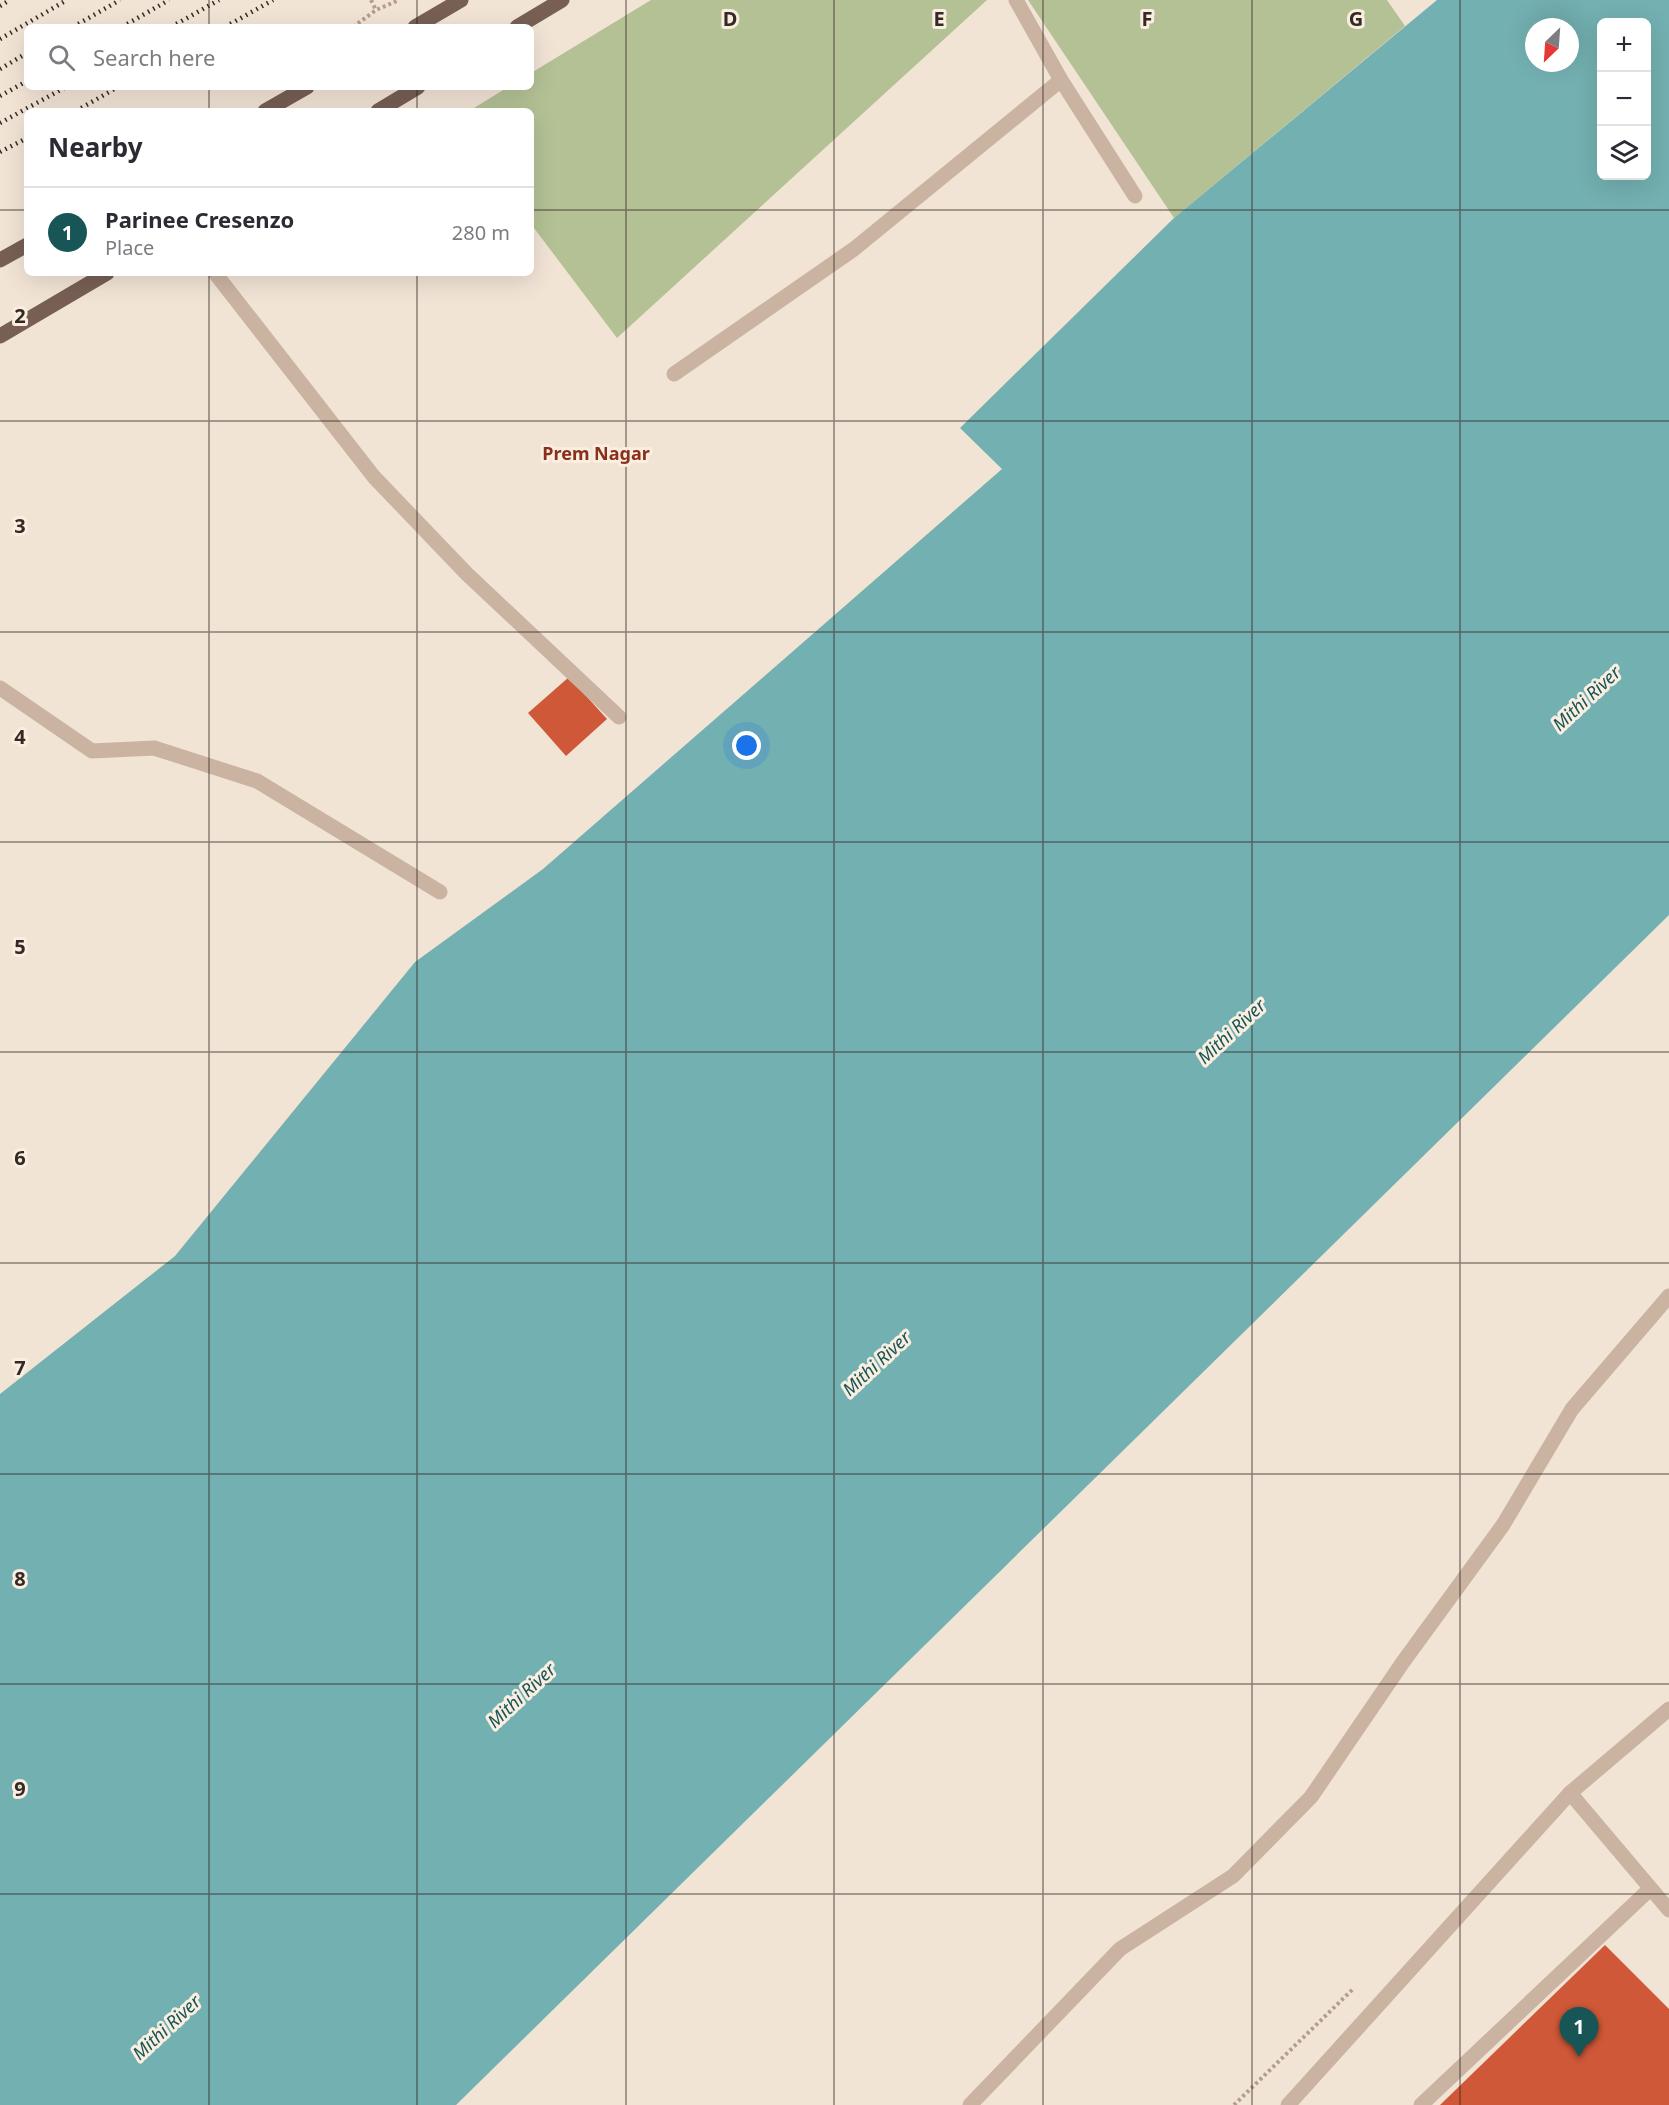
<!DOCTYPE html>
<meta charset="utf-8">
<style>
body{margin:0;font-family:"Noto Sans",sans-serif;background:#f7f7f7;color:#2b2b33}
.controls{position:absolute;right:18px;top:18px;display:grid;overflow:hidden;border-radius:9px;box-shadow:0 6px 24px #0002}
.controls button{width:54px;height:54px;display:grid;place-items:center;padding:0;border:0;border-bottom:2px solid #e1e1e2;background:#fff;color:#2b2b33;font:30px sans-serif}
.compass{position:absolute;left:1525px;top:18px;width:54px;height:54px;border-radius:50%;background:#fff;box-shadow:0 6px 24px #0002;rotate:205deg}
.you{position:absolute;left:747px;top:746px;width:21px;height:21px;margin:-15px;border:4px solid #fff;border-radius:50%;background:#1a73e8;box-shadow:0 0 0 9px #1a73e833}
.badge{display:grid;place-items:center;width:39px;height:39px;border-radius:50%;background:#185557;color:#fff;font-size:20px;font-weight:700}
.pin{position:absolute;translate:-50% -50px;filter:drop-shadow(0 2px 3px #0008)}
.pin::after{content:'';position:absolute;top:32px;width:21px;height:18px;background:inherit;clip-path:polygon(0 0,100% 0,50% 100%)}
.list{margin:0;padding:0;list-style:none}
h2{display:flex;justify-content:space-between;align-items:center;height:78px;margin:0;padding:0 24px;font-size:26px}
h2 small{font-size:20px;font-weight:400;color:#7c7c81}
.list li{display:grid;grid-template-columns:39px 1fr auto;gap:18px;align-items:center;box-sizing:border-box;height:90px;padding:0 24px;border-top:2px solid #e1e1e2}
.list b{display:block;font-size:22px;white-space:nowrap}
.list p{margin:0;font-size:20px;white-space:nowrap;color:#7c7c81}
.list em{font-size:20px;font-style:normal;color:#7c7c81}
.icon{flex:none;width:33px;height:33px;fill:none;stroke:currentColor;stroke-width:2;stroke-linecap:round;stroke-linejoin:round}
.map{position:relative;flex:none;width:1669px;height:2105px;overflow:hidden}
.search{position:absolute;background:#fff;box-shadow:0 6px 24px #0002;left:24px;top:24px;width:510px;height:66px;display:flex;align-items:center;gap:15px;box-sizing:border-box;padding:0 21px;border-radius:9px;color:#7c7c81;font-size:22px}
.panel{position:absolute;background:#fff;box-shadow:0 6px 24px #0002;left:24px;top:108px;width:510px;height:168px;border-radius:9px}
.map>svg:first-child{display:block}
.green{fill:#b4c195}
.water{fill:#73b0b1;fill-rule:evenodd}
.building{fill:#ce5837}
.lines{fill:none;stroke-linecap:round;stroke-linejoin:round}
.path{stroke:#b69c8b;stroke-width:4;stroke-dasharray:3 3;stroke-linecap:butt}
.service{stroke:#cab3a1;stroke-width:15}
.minor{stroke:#cab3a1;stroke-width:15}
.tertiary{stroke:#cab3a1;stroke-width:15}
.primary{stroke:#775f54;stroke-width:15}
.rail{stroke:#342924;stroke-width:4.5;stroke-dasharray:1.5 4.5;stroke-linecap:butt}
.grid{fill:none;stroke:#342924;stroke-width:1.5;stroke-opacity:0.55}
.labels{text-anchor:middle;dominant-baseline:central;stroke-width:6;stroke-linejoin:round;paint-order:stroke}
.neighbourhood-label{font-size:18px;font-weight:bold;fill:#883019;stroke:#faeee1}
.water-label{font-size:18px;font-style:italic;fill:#185557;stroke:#faeee1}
.grid-label{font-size:20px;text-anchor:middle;font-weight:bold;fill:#342924;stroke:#faeee1;stroke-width:6;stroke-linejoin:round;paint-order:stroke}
</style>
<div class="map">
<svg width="1669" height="2105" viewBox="0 0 1669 2105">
<rect width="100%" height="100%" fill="#f2e4d5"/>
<path class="green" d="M 651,0 L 987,0 L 617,338 L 531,224 L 531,111 L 469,111 L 508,87 L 531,87 L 531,73 Z
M 1028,0 L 1387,0 L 1405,26 L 1174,218 Z"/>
<path class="water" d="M 1437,0 L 1669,0 L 1669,915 L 456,2105 L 0,2105 L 0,1394 L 175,1256 L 415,962 L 543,869 L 1002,469 L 960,428 L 1174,218 ZM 1602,22 L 1646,22 L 1646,176 L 1602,176 ZM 1534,27 L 1570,27 L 1570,63 L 1534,63 Z"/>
<path class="building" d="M 569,677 L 607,719 L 566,756 L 528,713 Z
M 1605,1945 L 1669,2009 L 1669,2105 L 1440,2105 Z"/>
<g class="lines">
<path class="path" d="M 371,0 L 376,10
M 353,27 L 376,10 L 399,0
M 1234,2105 L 1353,1989"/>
<path class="service" d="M 1570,1793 L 1669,1910
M 970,2105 L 1120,1949 L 1233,1876 L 1311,1797 L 1403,1662 L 1503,1525 L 1572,1409 L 1669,1296
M 1421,2105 L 1650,1889"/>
<path class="minor" d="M 1016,0 L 1061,80 L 1135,196
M 215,273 L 374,477 L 467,574 L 619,717
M 674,374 L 854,249 L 1061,80
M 0,688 L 92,751 L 154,748 L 257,781 L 440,892"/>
<path class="tertiary" d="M 1288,2105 L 1570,1793 L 1669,1709"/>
<path class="primary" d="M 415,27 L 461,0
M 517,27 L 562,0
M 265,111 L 307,87
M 378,111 L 418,87
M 0,260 L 27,245
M 0,336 L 107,273"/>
<path class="rail" d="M 0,6 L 10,0
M 73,27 L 120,0
M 122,27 L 169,0
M 171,27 L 219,0
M 225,27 L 273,0
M 0,39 L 67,0
M 0,69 L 27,53
M 0,96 L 27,81
M 76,111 L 118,87
M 0,123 L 66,87
M 0,152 L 27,138"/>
</g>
<path class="grid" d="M 209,0 L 209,27M 417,0 L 417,27M 626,0 L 626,2105M 834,0 L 834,2105M 1043,0 L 1043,2105M 1252,0 L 1252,2105M 1460,0 L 1460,2105M 209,87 L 209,111M 417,87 L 417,111M 0,210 L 27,210M 531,210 L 1669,210M 209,273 L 209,2105M 417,273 L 417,2105M 0,421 L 1669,421M 0,632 L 1669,632M 0,842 L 1669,842M 0,1052 L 1669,1052M 0,1263 L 1669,1263M 0,1474 L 1669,1474M 0,1684 L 1669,1684M 0,1894 L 1669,1894"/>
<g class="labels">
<g class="neighbourhood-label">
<text x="596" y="453">Prem Nagar</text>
</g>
<g class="water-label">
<text transform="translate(1586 698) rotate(-43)">Mithi River</text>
<text transform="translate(1231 1031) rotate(-43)">Mithi River</text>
<text transform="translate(876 1363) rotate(-43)">Mithi River</text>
<text transform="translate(521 1695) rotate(-43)">Mithi River</text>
<text transform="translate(166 2027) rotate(-43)">Mithi River</text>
</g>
</g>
<g class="grid-label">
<text x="730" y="26">D</text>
<text x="939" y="26">E</text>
<text x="1147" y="26">F</text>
<text x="1356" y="26">G</text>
<text x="20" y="323">2</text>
<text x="20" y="533">3</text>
<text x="20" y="744">4</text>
<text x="20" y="954">5</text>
<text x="20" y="1165">6</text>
<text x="20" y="1375">7</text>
<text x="20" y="1586">8</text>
<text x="20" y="1796">9</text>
</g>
</svg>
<div class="controls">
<button>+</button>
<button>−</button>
<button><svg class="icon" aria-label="layers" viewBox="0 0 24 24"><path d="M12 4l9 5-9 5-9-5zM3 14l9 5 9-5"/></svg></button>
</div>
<svg class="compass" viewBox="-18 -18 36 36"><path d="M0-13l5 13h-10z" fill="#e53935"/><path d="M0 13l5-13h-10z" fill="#7c7c81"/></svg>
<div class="you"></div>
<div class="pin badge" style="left:1579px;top:2057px">1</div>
<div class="search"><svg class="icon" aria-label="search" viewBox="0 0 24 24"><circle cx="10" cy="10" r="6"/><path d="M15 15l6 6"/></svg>Search here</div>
<section class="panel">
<h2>Nearby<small></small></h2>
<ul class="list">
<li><span class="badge">1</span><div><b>Parinee Cresenzo</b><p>Place</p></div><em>280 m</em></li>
</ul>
</section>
</div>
